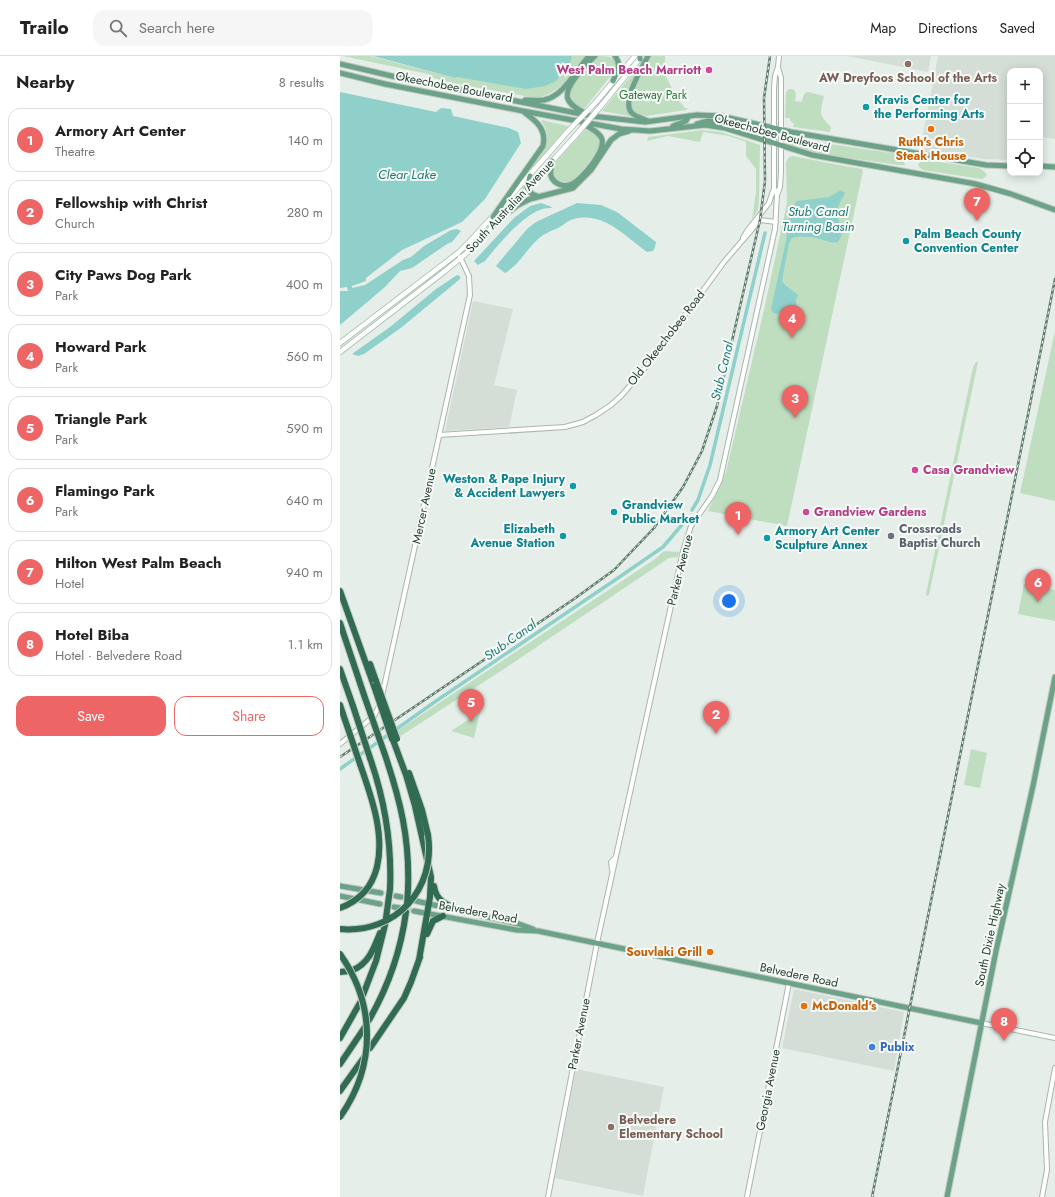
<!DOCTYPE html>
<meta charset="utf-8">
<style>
body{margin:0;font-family:Jost,sans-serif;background:#f6f6f6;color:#222}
.controls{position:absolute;right:12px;top:12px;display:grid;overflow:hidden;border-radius:8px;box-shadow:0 2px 10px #0003}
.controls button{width:36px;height:36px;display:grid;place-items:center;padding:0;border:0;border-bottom:1px solid #e0e0e0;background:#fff;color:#222;font:20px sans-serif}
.you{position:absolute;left:389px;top:545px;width:14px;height:14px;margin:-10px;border:3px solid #fff;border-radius:50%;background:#1a73e8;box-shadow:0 0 0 6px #1a73e833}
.badge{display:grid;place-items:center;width:26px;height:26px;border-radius:50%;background:#ed6564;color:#fff;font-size:13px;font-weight:700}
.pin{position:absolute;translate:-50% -33px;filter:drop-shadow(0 1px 2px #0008)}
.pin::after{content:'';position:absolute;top:21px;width:14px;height:12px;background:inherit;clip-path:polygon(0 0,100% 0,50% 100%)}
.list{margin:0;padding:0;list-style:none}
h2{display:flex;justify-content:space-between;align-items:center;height:52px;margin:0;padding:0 16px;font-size:17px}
h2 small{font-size:13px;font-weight:400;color:#767676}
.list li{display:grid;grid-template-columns:26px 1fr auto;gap:12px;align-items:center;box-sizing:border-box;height:64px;margin:0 8px 8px;padding:0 8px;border:1px solid #e0e0e0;border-radius:12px}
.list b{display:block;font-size:15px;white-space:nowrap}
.list p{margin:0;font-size:13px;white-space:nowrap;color:#767676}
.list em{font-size:13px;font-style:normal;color:#767676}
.actions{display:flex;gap:8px;padding:12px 16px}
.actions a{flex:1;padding:9px 0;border:1px solid #ed6564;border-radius:12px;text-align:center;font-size:14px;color:#ed6564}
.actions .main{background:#ed6564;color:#fff}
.icon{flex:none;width:22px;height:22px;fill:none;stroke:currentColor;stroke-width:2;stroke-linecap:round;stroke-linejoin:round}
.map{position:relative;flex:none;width:715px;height:1141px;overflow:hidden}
header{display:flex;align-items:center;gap:24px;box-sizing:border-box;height:56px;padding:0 20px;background:#fff;border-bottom:1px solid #e0e0e0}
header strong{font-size:19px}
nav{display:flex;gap:22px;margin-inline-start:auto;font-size:14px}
.search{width:280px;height:36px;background:#f6f6f6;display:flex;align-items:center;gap:10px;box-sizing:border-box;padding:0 14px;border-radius:12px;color:#767676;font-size:15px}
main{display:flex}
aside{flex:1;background:#fff}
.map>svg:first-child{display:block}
.built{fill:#d4ded7}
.green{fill:#bfdec0}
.water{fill:#90d0cb}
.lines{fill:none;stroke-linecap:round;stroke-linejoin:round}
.canal{stroke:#90d0cb;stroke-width:3.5}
.primary-tunnel{stroke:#bfcbc4;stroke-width:5;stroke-dasharray:5 2.5;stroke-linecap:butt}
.tertiary-casing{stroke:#a8b6ae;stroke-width:6}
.secondary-casing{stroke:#a7bcb0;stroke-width:6}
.primary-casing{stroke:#c2cac6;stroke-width:7}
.motorway-casing{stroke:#c2cac6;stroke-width:8}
.tertiary{stroke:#fff;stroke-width:4}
.secondary{stroke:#fff;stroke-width:4.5}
.primary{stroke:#6ca287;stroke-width:5}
.motorway{stroke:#316b52;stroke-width:6}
.rail-casing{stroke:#607b6d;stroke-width:2.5}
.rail{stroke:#f6faf7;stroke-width:1;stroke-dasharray:3;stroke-linecap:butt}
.secondary-bridge-casing{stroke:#a7bcb0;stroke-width:6;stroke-linecap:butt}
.motorway-bridge-casing{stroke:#c2cac6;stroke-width:8;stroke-linecap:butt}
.secondary-bridge{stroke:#fff;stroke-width:4.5}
.motorway-bridge{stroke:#316b52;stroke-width:6}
.education-dot{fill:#8d6e63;stroke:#f6faf7;stroke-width:1.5}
.hotel-dot{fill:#d1479c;stroke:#f6faf7;stroke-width:1.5}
.culture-dot{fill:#0f9aa8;stroke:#f6faf7;stroke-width:1.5}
.food-dot{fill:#e8710a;stroke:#f6faf7;stroke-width:1.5}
.worship-dot{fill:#6b7280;stroke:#f6faf7;stroke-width:1.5}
.shop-dot{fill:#3f7fe0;stroke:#f6faf7;stroke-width:1.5}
.labels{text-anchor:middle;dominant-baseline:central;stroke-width:4;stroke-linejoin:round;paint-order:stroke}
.hotel-label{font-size:12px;font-weight:bold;fill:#b23c85;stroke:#f6faf7;text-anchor:start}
.education-label{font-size:12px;font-weight:bold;fill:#785e54;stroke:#f6faf7}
.street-label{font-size:12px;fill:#254032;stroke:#f6faf7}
.park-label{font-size:12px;fill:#30763a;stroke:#f6faf7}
.culture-label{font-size:12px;font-weight:bold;fill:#0d838f;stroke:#f6faf7;text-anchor:start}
.food-label{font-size:12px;font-weight:bold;fill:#c56008;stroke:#f6faf7}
.worship-label{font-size:12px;font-weight:bold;fill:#5b616d;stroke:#f6faf7;text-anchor:start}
.shop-label{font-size:12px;font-weight:bold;fill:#366cbe;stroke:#f6faf7;text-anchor:start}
.water-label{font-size:13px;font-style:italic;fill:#207a74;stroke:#f6faf7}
</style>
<header>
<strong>Trailo</strong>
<div class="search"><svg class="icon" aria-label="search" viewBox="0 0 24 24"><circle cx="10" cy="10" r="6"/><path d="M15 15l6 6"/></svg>Search here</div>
<nav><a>Map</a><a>Directions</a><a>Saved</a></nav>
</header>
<main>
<aside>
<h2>Nearby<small>8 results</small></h2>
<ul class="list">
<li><span class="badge">1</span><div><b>Armory Art Center</b><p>Theatre</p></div><em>140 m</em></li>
<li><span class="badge">2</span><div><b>Fellowship with Christ</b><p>Church</p></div><em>280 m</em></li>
<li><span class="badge">3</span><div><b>City Paws Dog Park</b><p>Park</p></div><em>400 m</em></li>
<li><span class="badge">4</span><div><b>Howard Park</b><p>Park</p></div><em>560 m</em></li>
<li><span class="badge">5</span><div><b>Triangle Park</b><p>Park</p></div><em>590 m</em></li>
<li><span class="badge">6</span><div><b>Flamingo Park</b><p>Park</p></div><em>640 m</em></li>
<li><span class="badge">7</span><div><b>Hilton West Palm Beach</b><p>Hotel</p></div><em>940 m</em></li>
<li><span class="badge">8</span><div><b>Hotel Biba</b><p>Hotel · Belvedere Road</p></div><em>1.1 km</em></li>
</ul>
<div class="actions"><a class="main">Save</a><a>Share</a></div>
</aside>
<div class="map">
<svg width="715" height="1141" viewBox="0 0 715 1141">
<rect width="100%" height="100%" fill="#e5eee8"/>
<path class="built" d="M 507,0 L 591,0 L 588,16 Z
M 598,0 L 715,0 L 715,83 L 700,81 L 700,15 L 670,15 L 670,104 L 645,103 L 580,94 Z
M 133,245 L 173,253 L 154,329 L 177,334 L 169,371 L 105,375 Z
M 454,933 L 564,956 L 554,1015 L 442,992 Z
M 236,1013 L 324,1031 L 303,1140 L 215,1122 Z"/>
<path class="green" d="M 3,0 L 30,0 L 115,22 L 117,21 L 230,7 L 232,0 L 245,0 C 230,19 222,36 197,42 L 117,28 L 93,22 L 88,18 Z
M 259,0 C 268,0 273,0 277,8 L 274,16 L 244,53 L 235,49 L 234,47 L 233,47 C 231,44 229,42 229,38 C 230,28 251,6 259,0 Z
M 311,0 L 325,0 L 325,18 L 336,41 L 345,52 L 348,52 L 346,54 L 306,60 C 299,59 295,57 290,52 L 291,40 Z
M 303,5 L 304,6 L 287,41 L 286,48 L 291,58 L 289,60 L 262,55 Z
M 449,33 L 453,33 C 457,37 456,41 455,45 L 462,46 C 463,41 463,37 468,36 L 484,40 C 480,57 478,58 491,71 L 490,76 L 453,71 L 454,68 L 450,64 L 450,62 L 445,62 L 446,36 Z
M 202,64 L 228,70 L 182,124 C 193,108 218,84 201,65 Z
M 245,74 L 249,75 L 256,80 L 258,80 C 259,84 260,88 258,92 C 256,99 235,125 228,127 C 215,131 210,118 215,107 Z
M 363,74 L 381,76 L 420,89 L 419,143 L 418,154 L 412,163 L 416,137 L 416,113 L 406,100 L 406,86 L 389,80 L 363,76 L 360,86 L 328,80 L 307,85 L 308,81 Z
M 449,82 L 558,98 L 566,101 L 566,103 L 563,104 L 565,109 L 558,109 L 482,98 L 452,91 L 446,85 Z
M 453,100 L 488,107 L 522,113 L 523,115 L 447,470 L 368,455 L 386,416 L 424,254 L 447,147 L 446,106 L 449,101 Z
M 586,104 L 639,112 L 645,116 L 647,119 L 643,123 L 641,123 L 583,114 L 579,111 L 578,108 L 582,105 Z
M 715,275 L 715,445 L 680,437 Z
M 636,306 L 638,306 L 589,539 L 587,540 L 586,538 L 633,311 Z
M 324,495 L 339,496 L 338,501 L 329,502 L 167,611 L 59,681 L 57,675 L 315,503 Z
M 684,528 L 715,534 L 715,565 L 678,558 Z
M 140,656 L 134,682 L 111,675 Z
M 631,693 L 647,697 L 640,732 L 624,729 Z"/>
<path class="water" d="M 33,0 L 232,0 L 230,7 L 216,25 L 205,30 L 186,33 L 118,21 L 115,22 Z
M 0,36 L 96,56 L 101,52 L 111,53 L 113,60 L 169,72 L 178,76 L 181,87 L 145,143 L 122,166 L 62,194 L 26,222 L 26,225 L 12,230 L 12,232 L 25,229 L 63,204 L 71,201 L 84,190 L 111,174 L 117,173 L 121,175 L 112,186 L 107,188 L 72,212 L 60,215 L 45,231 L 0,269 L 0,235 L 8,235 L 7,231 L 0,232 Z
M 501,134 L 505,137 C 502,143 498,149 497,155 C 497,168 507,173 498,186 C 490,188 484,183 475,182 C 471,181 456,180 452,182 L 449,187 L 442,225 L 445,229 L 458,239 C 457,241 456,243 456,245 C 456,251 460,254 456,260 L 454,261 L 433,257 L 431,253 L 446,185 C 448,172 448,156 457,145 L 489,141 Z
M 201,147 L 212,151 L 211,152 C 189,150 158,189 145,205 L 138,209 L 134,205 L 174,162 L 190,150 Z
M 237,147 L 261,149 L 277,156 L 316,186 L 315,191 L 313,195 L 307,196 C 285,180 263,155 234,163 C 228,164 224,169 218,172 C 211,175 203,178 197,184 C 186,194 179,209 165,217 L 156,210 L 187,173 L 196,166 Z
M 117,219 L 120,220 L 120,223 L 62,271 L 24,298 L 18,300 L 12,298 L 50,271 L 96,233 Z"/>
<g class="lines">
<path class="canal" d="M 352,454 L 358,444 L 370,409 L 425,177
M 0,713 L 96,645 L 278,522 L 323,491 L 346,464"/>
<path class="primary-tunnel" d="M 61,852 L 74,855"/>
<g class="tertiary-casing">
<path id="tertiary" d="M 437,139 L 434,132 L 434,32 L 435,20 L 438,11
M 419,164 L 436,166
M 403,182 L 407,175 L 429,147 L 434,132
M 99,379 L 225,371 L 243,366 L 256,359 L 271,349 L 282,339 L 314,301 L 384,206 L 420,164
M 42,640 L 130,239 L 129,220 L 120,201
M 0,688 L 34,660 L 40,648
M 272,814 L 271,806 L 276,801
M 641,967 L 715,982
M 208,1141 L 257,887 L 343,495 L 351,470 L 372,440 L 380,424 L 435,173 L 437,139 L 440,131 L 441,117 L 441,22 L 438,11 L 439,0
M 407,1141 L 449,927
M 702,1141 L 707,1114 L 705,1066 L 715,1012"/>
</g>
<g class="secondary-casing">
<path id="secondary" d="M 256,46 L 295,0
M 261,50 L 301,1
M 164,148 L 229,74
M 0,287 L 118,197 L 130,185 L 154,159
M 0,296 L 105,215 L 134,191 L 236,79"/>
</g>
<g class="primary-casing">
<path id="primary" d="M 300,0 L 300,3
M 0,8 L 56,21 L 251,60 L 305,66 L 357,59 L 381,60 L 451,76 L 646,109 L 670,110
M 0,17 L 45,28 L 183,55 L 281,73 L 310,75 L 365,69 L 385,72 L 472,99 L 636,128 L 671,138 L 715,154
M 273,25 C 277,16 282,9 275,0
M 185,44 C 192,44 198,45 204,44 C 224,40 236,14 249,0
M 245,57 C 239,54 231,50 228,43 C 223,31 247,8 255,0
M 308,65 C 302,62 295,61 291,56 C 282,44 302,12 308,0
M 357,68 L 368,65 L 381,66 L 431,78 L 441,74
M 333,70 L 346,65 L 349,60
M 212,105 C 211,110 210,115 211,120 C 214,128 224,132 232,128 C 242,123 268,93 261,81 C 257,75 249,71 243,68
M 700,110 L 715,111
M 190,120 L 187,132 L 192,138 L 197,140
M 153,161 L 203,90 C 207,73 196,65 184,56
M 161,162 L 178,149 L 190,143 L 233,132 L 251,114 L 271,84 L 279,78 L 289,75
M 0,830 L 41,837
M 0,840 L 40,848
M 56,840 L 61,841
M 76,845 L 112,853
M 54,851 L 60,852
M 74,855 L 177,874 L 198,875 L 641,967
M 120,855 L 179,868 L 193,873
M 607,1141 L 656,895 L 693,730 L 715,621"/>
</g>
<g class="motorway-casing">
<path id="motorway" d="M 0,535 L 34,630
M 0,567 L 25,642
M 30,608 L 36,625
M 0,613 L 13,650
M 0,649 L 3,658
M 53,684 L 66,719 L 75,750 L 91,821 L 90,841 L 79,904
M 44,696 C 60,743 70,782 68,833
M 30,702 C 45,745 52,788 50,833
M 20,708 C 31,740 45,777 37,811
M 69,717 L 82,754 L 88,779
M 94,830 C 96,846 109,850 122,855
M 87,878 L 93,865 L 103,860
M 13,914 C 29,907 34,892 40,877
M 0,916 L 9,915
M 23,939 L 36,905 L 45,869
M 29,964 C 48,931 61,894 66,856
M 0,982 L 21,945
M 30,992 L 64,942 L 71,926 L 80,901
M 0,1008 L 25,971
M 0,1035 L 25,1000"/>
</g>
<use href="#tertiary" class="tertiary"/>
<use href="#secondary" class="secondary"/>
<use href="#primary" class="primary"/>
<use href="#motorway" class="motorway"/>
<g class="rail-casing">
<path id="rail" d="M 0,701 L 234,543 L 274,514 L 314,472 L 343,431 L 362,395 L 377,350 L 420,164 L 425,125 L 424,42 L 430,0
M 532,1141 L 715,223"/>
</g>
<use href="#rail" class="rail"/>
<g class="secondary-bridge-casing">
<path id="secondary-bridge" d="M 229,74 L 256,46
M 236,79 L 261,50"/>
</g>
<g class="motorway-bridge-casing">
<path id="motorway-bridge" d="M 36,625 L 57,683
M 34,630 L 52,683
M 25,642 L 44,696
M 13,650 L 30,702
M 3,658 L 20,708
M 67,849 L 68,833
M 0,852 C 19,845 32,831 37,811
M 46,862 L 50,833
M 0,873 C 56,878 96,833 88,779
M 0,898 C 36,949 36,1010 0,1061"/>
</g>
<use href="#secondary-bridge" class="secondary-bridge"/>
<use href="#motorway-bridge" class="motorway-bridge"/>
</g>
<g class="education-dot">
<circle cx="568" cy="8" r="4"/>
<circle cx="271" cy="1071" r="4"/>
</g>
<g class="hotel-dot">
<circle cx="369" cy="14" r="4"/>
<circle cx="575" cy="414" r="4"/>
<circle cx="466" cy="456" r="4"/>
</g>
<g class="culture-dot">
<circle cx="526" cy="51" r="4"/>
<circle cx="566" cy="185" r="4"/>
<circle cx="233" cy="430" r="4"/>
<circle cx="274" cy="456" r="4"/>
<circle cx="223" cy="480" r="4"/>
<circle cx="427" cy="482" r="4"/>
</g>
<g class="food-dot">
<circle cx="591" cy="73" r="4"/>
<circle cx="370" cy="896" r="4"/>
<circle cx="464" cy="950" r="4"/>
</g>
<circle class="worship-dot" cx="551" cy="480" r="4"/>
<circle class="shop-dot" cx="532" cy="991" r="4"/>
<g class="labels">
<g class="hotel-label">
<text x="361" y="14" text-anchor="end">West Palm Beach Marriott</text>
<text x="583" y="414">Casa Grandview</text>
<text x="474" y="456">Grandview Gardens</text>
</g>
<g class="education-label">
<text x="568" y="22">AW Dreyfoos School of the Arts</text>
<text x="279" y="1064" text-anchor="start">Belvedere<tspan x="279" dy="14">Elementary School</tspan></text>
</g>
<g class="street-label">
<text transform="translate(114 31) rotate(11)">Okeechobee Boulevard</text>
<text transform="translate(432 77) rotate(15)">Okeechobee Boulevard</text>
<text transform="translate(170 150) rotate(-47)">South Australian Avenue</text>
<text transform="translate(326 282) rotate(-52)">Old Okeechobee Road</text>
<text transform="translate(84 450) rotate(-78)">Mercer Avenue</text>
<text transform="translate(340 514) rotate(-76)">Parker Avenue</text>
<text transform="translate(138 856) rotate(10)">Belvedere Road</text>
<text transform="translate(650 879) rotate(-78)">South Dixie Highway</text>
<text transform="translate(459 919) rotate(12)">Belvedere Road</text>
<text transform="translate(239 978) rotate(-79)">Parker Avenue</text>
<text transform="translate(428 1034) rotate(-79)">Georgia Avenue</text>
</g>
<g class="park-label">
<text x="313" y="39">Gateway Park</text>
</g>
<g class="culture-label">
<text x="534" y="44">Kravis Center for<tspan x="534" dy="14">the Performing Arts</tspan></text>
<text x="574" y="178">Palm Beach County<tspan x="574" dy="14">Convention Center</tspan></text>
<text x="225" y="423" text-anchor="end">Weston &amp; Pape Injury<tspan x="225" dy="14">&amp; Accident Lawyers</tspan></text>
<text x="282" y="449">Grandview<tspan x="282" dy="14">Public Market</tspan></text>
<text x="215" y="473" text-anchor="end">Elizabeth<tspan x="215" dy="14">Avenue Station</tspan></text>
<text x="435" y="475">Armory Art Center<tspan x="435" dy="14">Sculpture Annex</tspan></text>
</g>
<g class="food-label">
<text x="591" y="86">Ruth's Chris<tspan x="591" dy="14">Steak House</tspan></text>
<text x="362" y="896" text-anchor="end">Souvlaki Grill</text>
<text x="472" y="950" text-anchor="start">McDonald's</text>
</g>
<g class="worship-label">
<text x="559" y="473">Crossroads<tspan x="559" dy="14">Baptist Church</tspan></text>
</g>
<g class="shop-label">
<text x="540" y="991">Publix</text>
</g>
<g class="water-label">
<text x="67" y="118">Clear Lake</text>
<text x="478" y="155">Stub Canal<tspan x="478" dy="15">Turning Basin</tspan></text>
<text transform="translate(382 315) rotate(-77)">Stub Canal</text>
<text transform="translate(170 584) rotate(-35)">Stub Canal</text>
</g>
</g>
</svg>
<div class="controls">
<button>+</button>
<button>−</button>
<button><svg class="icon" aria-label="locate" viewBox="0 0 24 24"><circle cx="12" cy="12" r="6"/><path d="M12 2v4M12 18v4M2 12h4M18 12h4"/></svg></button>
</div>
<div class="you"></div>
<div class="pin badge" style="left:398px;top:479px">1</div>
<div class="pin badge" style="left:376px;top:678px">2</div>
<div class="pin badge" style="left:455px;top:362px">3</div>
<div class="pin badge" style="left:452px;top:282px">4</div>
<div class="pin badge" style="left:131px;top:666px">5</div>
<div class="pin badge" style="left:698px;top:546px">6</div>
<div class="pin badge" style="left:637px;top:165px">7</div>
<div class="pin badge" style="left:664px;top:985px">8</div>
</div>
</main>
